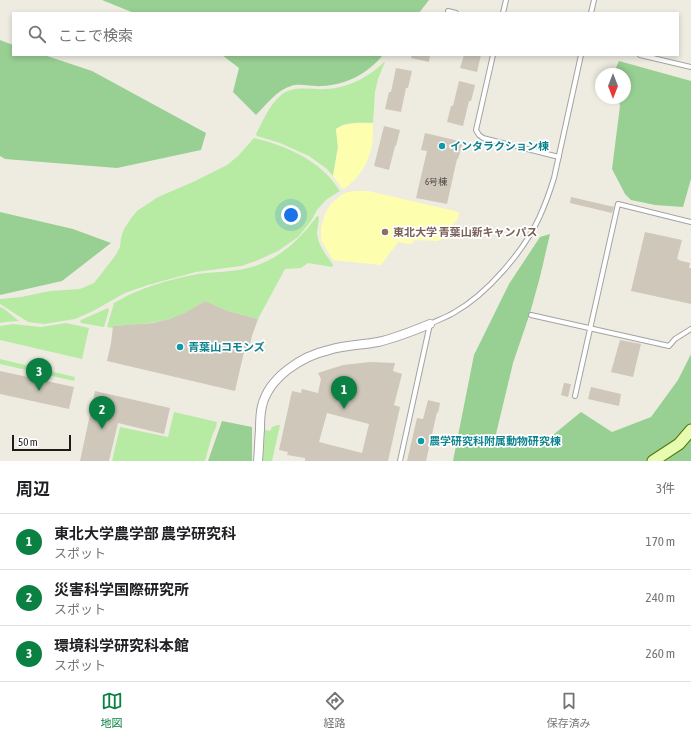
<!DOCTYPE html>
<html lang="ja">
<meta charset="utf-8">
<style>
body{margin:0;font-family:"Asap Condensed","Noto Sans JP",sans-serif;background:#f6f6f6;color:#202124}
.compass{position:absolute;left:595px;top:68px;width:36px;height:36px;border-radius:50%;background:#fff;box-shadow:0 2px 6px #0003;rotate:180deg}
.scale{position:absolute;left:12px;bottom:10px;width:59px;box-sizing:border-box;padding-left:4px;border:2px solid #1c1c1c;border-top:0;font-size:11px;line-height:14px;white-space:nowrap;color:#1c1c1c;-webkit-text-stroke:3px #fff;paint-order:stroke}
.you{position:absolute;left:291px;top:215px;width:14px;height:14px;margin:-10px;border:3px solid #fff;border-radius:50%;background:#1a73e8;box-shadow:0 0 0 6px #1a73e833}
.badge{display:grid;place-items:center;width:26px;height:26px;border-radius:50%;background:#0b8043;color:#fff;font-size:13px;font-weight:700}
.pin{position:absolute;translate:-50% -33px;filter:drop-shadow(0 1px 2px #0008)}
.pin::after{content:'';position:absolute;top:21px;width:14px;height:12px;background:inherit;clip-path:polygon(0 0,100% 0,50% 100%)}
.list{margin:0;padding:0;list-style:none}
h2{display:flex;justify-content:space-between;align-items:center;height:52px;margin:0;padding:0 16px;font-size:17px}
h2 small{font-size:13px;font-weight:400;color:#757577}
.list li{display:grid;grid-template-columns:26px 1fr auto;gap:12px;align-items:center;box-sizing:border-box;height:56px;padding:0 16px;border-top:1px solid #e0e0e0}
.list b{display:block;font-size:15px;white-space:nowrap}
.list p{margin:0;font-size:13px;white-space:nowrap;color:#757577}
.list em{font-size:13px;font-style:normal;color:#757577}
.icon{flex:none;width:22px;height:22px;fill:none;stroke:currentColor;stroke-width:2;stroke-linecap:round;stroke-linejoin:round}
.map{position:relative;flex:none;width:691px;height:461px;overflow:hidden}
.search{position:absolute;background:#fff;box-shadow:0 2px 6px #0003;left:12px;right:12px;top:12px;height:44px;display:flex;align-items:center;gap:10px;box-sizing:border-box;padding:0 14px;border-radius:0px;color:#757577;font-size:15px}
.sheet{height:220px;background:#fff}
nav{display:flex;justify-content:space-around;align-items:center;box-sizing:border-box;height:56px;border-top:1px solid #e0e0e0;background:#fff;font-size:11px;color:#757577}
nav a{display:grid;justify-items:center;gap:2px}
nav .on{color:#0b8043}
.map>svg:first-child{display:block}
.grass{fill:#b7eba4}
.forest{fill:#98cf93}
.sand{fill:#feffae}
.building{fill:#cec7ba;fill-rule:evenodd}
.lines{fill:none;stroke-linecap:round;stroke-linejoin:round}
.lane-casing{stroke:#a3a3a3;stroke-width:6}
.street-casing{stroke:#a3a3a3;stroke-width:10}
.secondary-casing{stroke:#4f7600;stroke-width:13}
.lane{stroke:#fff;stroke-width:4}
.street{stroke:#fff;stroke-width:8}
.secondary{stroke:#e8fcb1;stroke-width:11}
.culture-dot{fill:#0f9aa8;stroke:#fff;stroke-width:1.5}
.education-dot{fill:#8d6e63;stroke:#fff;stroke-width:1.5}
.labels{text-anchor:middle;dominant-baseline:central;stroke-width:3.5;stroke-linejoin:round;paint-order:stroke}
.number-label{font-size:9px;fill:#484744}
.culture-label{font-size:11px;font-weight:bold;fill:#0d838f;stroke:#fff;text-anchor:start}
.education-label{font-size:11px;font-weight:bold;fill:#785e54;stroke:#fff;text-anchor:start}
</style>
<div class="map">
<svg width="691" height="461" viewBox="0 0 691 461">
<rect width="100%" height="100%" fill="#eeece1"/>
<path class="grass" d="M 384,62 L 385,62 L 378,79 L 375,92 L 373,123 C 359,123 348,121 336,129 L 338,146 L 333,176 L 327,169 L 309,156 L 280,143 L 257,136 L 256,134 C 264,119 268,107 281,95 C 294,85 311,90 326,89 C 348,88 369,77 384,62 Z
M 254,138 C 285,145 322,161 339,190 L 340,191 L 327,199 L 317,210 L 311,221 L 298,237 L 278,251 L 256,261 L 241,266 L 196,272 L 148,285 L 125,293 L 93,311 L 75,319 L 44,324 L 28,322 L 0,304 L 0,299 L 21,297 L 50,291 L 80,289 L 94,283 L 115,256 L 120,247 L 121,238 L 124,229 L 132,217 L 137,211 L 158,197 L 193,182 L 227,165 L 238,156 Z
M 317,216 L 319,217 C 319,222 317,228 317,233 C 318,246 326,254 333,265 L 332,267 L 308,263 L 301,268 L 285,269 L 258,319 L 228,311 L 205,301 C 198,305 191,310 184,314 C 161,324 138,324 113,326 L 113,328 L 107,327 L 114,303 C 139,288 170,279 198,274 C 213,272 229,272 244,269 C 275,263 299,241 317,216 Z
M 0,307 L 3,308 L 19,321 L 5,322 L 0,323 Z
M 108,308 L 109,310 L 104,327 L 81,323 L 80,321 L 81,320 Z
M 66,323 L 89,328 L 82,359 L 0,340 L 0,326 L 13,324 L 41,327 Z
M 0,359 L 75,377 L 74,381 L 0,364 Z
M 174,412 L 217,422 L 216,427 L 212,436 L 205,461 L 112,461 L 120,427 L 168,437 Z
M 277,425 L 280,425 L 272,461 L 263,461 L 265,430 L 270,431 L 272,427 Z"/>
<path class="forest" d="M 102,0 L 429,0 L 419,13 L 134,13 Z
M 0,40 L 13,45 L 13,55 L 44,55 L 92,71 L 206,133 L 201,150 L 117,168 L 5,159 L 0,156 Z
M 222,55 L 383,55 C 368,73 347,85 322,86 C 312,87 301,83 291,86 C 277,90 266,105 256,115 L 233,92 L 239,68 Z
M 619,61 L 691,81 L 691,179 L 683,207 L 655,205 L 631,200 L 625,194 L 612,169 L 620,106 L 618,98 L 625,98 L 625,74 L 613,74 Z
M 0,212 L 73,229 L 111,243 L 62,281 L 0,295 Z
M 550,234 L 540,277 L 530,313 L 513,363 L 496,434 L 518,444 L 537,448 L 581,412 L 612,432 L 651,417 L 678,380 L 691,354 L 691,461 L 453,461 L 474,355 L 509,284 L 540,237 Z
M 222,421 L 252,427 L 252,461 L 208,461 Z"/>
<path class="sand" d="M 357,123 L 373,123 C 373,130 373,138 372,145 C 369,163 358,179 344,189 L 342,188 L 333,176 L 338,148 L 336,129 L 343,125 Z
M 357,191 L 368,191 L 459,212 L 458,219 L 453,224 L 448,239 L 442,239 L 437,241 L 415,240 L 411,244 L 398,242 L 381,265 L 333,260 L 321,240 L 321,228 L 325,214 L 330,205 L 340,196 L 347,192 Z"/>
<path class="building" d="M 412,55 L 430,55 L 429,62 L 411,58 Z
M 464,55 L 481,55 L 477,72 L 460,68 Z
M 396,68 L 412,71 L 408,88 L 406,88 L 401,112 L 385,109 L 389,92 L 391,92 Z
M 459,81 L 475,85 L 471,101 L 469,101 L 463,126 L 447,122 L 451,106 L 453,106 Z
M 384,126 L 400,130 L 396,146 L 395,146 L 389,170 L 374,166 Z
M 425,133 L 463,142 L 458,159 L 457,159 L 447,204 L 416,198 L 427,151 L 421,150 Z
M 571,197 L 614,207 L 612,213 L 570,203 Z
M 645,232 L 682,240 L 677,259 L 679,259 L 678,260 L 690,263 L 689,268 L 691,268 L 691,304 L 631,291 Z
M 205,301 L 228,311 L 258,319 L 252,336 L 248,353 L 244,352 L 235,391 L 107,361 L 111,343 L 113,326 L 153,323 L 170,319 L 185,313 Z
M 620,340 L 641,344 L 633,377 L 611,372 Z
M 370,362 L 395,363 L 393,371 L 402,374 L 394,405 L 400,407 L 388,461 L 305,461 L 305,458 L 287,455 L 288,452 L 279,450 L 292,391 L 301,393 L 302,389 L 318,393 L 321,379 L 318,373 L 343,365 ZM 327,413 L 369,424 L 362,453 L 319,442 Z
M 0,371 L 74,387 L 69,409 L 0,394 Z
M 564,383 L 571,384 L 568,397 L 561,395 Z
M 591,387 L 621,394 L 619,406 L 588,399 Z
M 95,391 L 170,408 L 164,434 L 118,423 L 109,461 L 80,461 Z
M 428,400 L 440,403 L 438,413 L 437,412 L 426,461 L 407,461 L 417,418 L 423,419 Z"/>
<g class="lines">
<g class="lane-casing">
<path id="lane" d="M 448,11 L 456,13
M 503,13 L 506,0
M 591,13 L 594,0
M 493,55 L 476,130 L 479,135 L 483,138 L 559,157
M 640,55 L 691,67
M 531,315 L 669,346 L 675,339 L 691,329
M 575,396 L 618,204 L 691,222
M 400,461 L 430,324 C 438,320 447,317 455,312 C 487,294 523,252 539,218 C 545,205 550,191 554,178 L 581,55"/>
</g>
<g class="street-casing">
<path id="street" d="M 258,461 C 259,451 259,441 260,430 C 260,422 260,414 262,406 C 269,377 302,356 329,350 C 345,345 362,345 378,342 C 396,338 413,331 430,324"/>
</g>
<g class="secondary-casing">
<path id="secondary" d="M 653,461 L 679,444 L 691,430"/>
</g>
<use href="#lane" class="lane"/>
<use href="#street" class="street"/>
<use href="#secondary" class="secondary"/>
</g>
<g class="culture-dot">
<circle cx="442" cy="146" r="4"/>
<circle cx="180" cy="347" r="4"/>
<circle cx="421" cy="441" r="4"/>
</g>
<circle class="education-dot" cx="385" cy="232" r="4"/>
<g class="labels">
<g class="number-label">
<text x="436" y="182">6号棟</text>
</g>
<g class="culture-label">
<text x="450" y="146">インタラクション棟</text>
<text x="188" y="347">青葉山コモンズ</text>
<text x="429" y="441">農学研究科附属動物研究棟</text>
</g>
<g class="education-label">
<text x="393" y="232">東北大学 青葉山新キャンパス</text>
</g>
</g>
</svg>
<svg class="compass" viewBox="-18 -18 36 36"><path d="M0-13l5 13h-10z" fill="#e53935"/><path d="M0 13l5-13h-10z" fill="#757577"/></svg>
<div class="scale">50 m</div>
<div class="you"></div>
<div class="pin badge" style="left:344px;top:409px">1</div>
<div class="pin badge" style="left:102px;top:429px">2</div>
<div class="pin badge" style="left:39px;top:391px">3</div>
<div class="search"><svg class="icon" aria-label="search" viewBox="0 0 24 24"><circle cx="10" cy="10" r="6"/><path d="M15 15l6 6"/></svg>ここで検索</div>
</div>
<section class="sheet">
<h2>周辺<small>3件</small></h2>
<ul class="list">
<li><span class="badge">1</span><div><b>東北大学農学部 農学研究科</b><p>スポット</p></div><em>170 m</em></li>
<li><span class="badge">2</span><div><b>災害科学国際研究所</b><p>スポット</p></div><em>240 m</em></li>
<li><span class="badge">3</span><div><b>環境科学研究科本館</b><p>スポット</p></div><em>260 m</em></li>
</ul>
</section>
<nav>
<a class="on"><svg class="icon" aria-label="map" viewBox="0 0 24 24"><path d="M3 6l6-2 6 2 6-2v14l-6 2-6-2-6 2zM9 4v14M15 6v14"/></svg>地図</a>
<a><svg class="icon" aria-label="directions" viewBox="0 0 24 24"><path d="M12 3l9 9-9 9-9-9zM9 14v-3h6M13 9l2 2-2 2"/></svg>経路</a>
<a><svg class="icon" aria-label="saved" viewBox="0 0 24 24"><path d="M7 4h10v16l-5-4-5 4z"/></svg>保存済み</a>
</nav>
